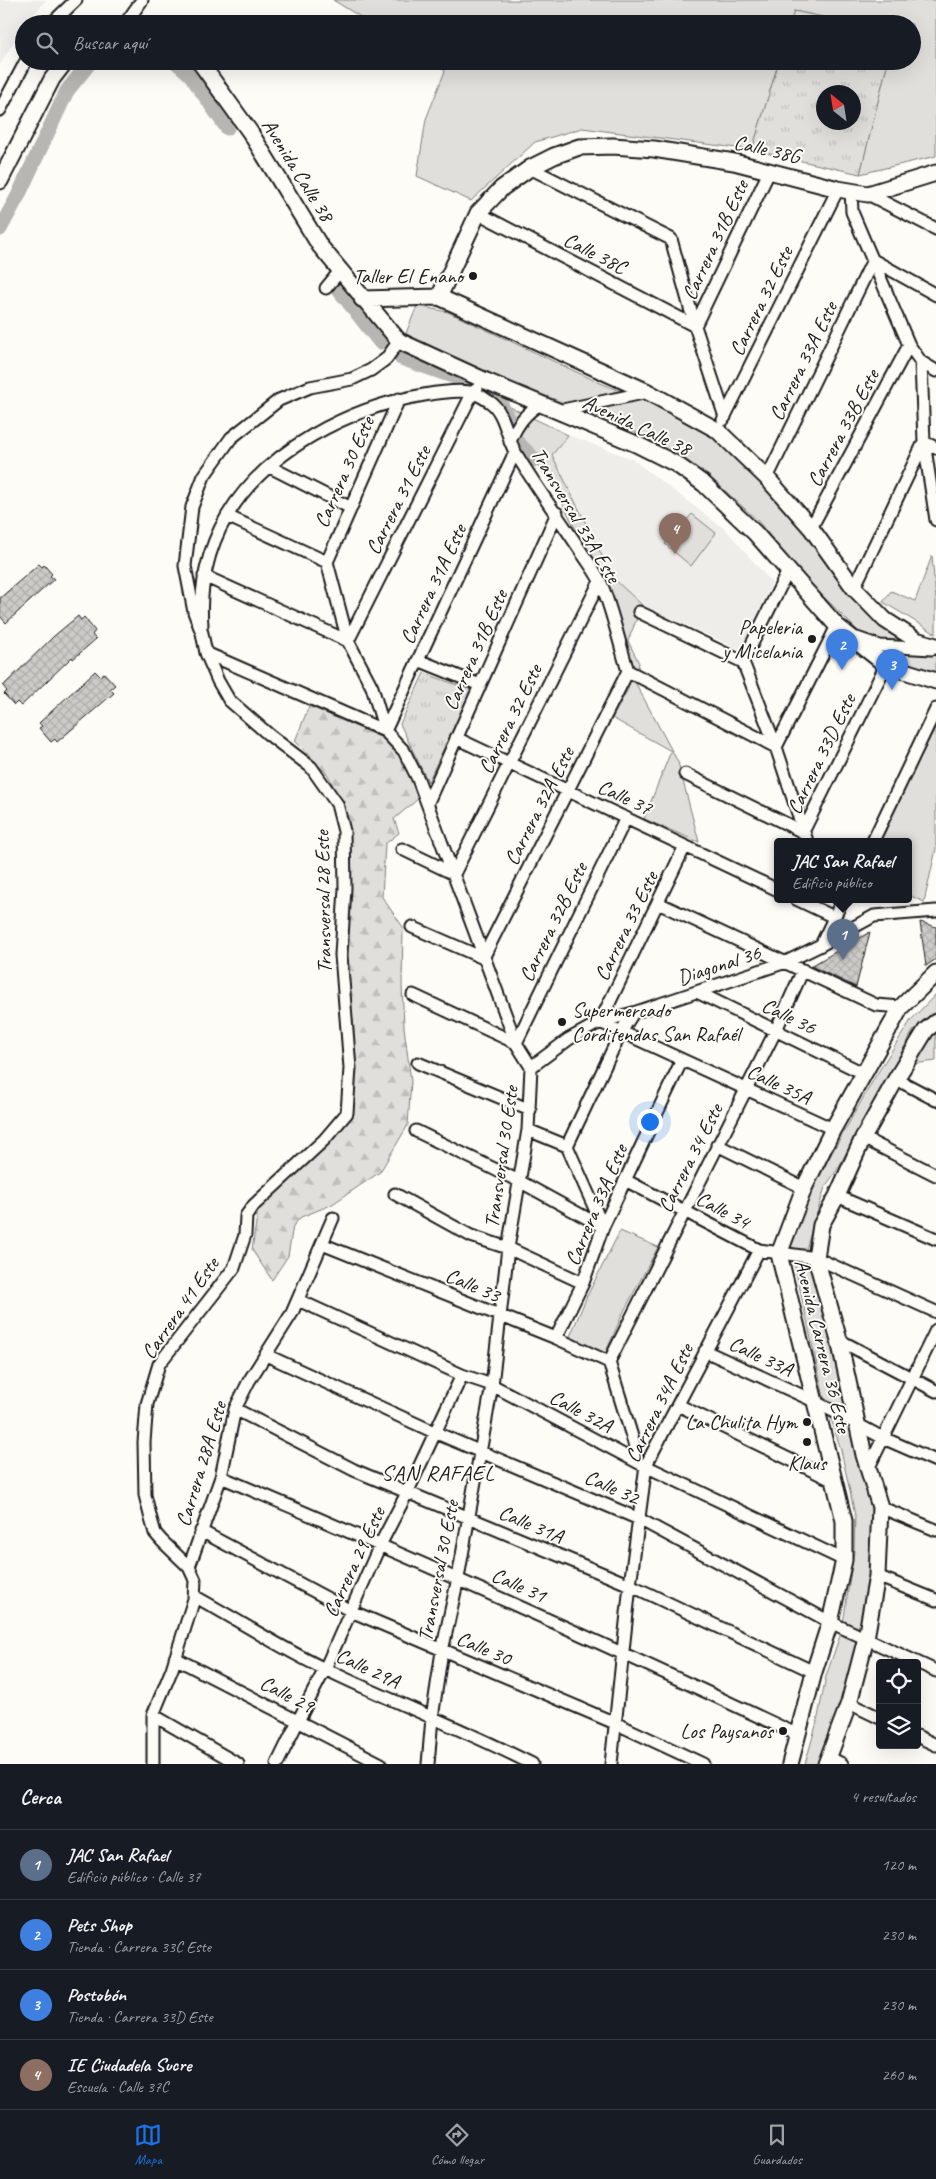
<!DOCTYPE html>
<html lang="es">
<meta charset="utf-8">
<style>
body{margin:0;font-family:Caveat,sans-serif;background:#242831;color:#f1f3f6}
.controls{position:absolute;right:15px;bottom:15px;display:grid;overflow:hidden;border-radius:5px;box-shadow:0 5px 20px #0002}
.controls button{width:45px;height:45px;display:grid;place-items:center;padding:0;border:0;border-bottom:1px solid #363941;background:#171b24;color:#f1f3f6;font:25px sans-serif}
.compass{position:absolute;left:816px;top:85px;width:45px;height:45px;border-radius:50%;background:#171b24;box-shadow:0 5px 20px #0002;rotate:330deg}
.you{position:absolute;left:649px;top:1121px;width:18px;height:18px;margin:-12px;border:4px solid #fff;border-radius:50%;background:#1a73e8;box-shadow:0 0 0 8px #1a73e833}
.badge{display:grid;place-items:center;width:32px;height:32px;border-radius:50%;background:#1a73e8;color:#fff;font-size:16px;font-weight:700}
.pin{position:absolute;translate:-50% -41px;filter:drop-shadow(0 1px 2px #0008)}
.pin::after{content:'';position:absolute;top:26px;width:18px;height:15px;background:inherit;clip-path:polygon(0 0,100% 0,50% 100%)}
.popup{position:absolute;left:774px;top:838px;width:138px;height:65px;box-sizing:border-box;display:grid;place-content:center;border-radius:5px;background:#171b24;filter:drop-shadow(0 1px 4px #0005);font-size:16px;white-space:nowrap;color:#9ea1a6}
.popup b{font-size:19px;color:#f1f3f6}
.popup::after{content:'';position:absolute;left:50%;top:100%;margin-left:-10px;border:10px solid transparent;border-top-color:#171b24}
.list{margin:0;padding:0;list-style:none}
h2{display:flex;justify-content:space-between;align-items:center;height:65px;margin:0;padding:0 20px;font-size:21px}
h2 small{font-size:16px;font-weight:400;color:#9ea1a6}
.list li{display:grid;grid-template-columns:32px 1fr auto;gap:15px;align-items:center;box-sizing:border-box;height:70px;padding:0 20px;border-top:1px solid #363941}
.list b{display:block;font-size:19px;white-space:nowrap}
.list p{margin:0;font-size:16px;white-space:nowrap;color:#9ea1a6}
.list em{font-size:16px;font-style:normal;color:#9ea1a6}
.icon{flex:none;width:28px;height:28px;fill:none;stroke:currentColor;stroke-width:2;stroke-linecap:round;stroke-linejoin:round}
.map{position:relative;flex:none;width:936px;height:1764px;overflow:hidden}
.search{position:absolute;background:#171b24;box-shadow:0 5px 20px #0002;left:15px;right:15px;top:15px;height:55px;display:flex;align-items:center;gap:12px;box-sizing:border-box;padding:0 18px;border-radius:28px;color:#9ea1a6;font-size:19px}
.sheet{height:345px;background:#171b24}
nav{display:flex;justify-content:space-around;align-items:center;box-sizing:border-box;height:70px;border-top:1px solid #363941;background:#171b24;font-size:14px;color:#9ea1a6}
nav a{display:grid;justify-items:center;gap:2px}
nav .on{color:#1a73e8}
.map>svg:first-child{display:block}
.built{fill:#eeede9}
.grass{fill:#e0dfdb;stroke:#7e7e7c}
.forest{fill:url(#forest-firs);stroke:#7e7e7c}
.park{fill:url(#park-tufts);stroke:#7e7e7c;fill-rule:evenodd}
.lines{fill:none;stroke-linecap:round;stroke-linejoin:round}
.canal{stroke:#b7b6b2;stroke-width:15}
.building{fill:url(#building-cross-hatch);stroke:#1c1c1c}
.street-casing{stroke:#1c1c1c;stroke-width:15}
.secondary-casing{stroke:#1c1c1c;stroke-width:19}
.street{stroke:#fdfcf7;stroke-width:11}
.secondary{stroke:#fdfcf7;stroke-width:15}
.poi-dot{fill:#1c1c1c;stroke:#fdfcf7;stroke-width:2}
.labels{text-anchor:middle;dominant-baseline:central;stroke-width:4;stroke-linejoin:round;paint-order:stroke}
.street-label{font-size:21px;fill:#1c1c1c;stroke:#fdfcf7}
.poi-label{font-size:21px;fill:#1c1c1c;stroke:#fdfcf7;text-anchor:end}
.neighbourhood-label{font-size:22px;letter-spacing:1px;fill:#1c1c1c;stroke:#fdfcf7}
</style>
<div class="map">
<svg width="936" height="1764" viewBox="0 0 936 1764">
<defs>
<pattern id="forest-firs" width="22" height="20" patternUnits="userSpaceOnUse" patternTransform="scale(1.25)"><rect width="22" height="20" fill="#e0dfdb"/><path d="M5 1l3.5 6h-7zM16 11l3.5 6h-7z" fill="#c0bfbb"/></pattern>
<pattern id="park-tufts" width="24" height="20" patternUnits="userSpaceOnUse" patternTransform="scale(1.25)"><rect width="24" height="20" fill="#e0dfdb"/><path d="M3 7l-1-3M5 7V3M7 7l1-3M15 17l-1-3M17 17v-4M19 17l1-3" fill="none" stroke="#c0bfbb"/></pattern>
<pattern id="building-cross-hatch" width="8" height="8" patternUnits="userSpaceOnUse" patternTransform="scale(1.25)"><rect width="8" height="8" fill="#cccbc8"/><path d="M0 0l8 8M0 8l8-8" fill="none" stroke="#afaeab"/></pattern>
</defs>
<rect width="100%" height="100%" fill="#fdfcf7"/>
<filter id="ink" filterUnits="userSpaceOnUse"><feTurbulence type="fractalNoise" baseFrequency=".02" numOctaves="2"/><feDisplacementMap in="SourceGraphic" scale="10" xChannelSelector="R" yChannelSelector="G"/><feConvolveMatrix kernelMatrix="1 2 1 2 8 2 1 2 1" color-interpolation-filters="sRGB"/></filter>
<g filter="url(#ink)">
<path class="built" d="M 0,0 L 46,0 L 26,24 L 24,24 L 0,65 Z
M 568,435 L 632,459 L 727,531 L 772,583 L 741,650 L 642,605 L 614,578 L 551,455 Z"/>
<path class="grass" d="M 333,0 L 936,0 L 936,156 L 860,174 L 888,61 L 912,61 L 912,24 L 856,24 L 794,11 L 790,24 L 372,24 Z
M 431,61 L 779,61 L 752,150 L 582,128 L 535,142 L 471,201 L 417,176 L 426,119 L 445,71 Z
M 417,306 L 448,312 L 598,382 L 657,406 L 712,435 L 793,514 L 896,634 L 936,656 L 936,674 L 883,656 L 804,577 L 757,520 L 709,476 L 638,433 L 425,347 L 406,333 Z
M 506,405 L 568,435 L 552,455 L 613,578 L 642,605 L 628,641 L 639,663 L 635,682 L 678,762 L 699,842 L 644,819 L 671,751 L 612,718 L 628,689 L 621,634 L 599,575 L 552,483 L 527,454 Z
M 692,514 L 716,533 L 691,566 L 665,544 Z
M 932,556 L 936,600 L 936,634 L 883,602 L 891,591 L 915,601 Z
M 936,726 L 936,849 L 924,902 L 911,896 L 908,885 L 908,841 L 878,841 Z
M 936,994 L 936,1012 L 913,1031 L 837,1170 L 825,1187 L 806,1249 L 859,1455 L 871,1508 L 874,1547 L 862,1618 L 826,1764 L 805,1764 L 817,1722 L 826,1676 L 842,1630 L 854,1551 L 855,1515 L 841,1450 L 824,1397 L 790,1245 L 809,1193 L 875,1077 L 911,1020 Z
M 936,1032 L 936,1061 L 913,1064 Z
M 620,1231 L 658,1247 L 624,1311 L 604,1356 L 568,1341 L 587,1296 Z"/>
<path class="forest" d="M 309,706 L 391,742 L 407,760 L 418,799 L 394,819 L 399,833 L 385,844 L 382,897 L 403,927 L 402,985 L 404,1027 L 411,1081 L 408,1125 L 380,1172 L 331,1205 L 301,1217 L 293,1226 L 288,1256 L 272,1280 L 252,1250 L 259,1202 L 348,1116 L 344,972 L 347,908 L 346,813 L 328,775 L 295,741 Z"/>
<path class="park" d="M 794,11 L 856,24 L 790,24 Z
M 779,61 L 888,61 L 860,174 L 752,150 ZM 854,92 L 854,122 L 824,122 L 824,92 Z
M 424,673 L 471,690 L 428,782 L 400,724 Z"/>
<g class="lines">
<path class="canal" d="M 175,61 L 190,74 L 227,128
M 0,229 L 18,196 L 67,91 L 91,61
M 336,286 L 380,342
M 401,358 L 469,382
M 487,390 L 498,398 L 510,424
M 518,443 L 535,460"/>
</g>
<path class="building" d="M 39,564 L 42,567 L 44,565 L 52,574 L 50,576 L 54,579 L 6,623 L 0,616 L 0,598 Z
M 78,616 L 81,620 L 84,617 L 95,631 L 92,635 L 96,639 L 73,659 L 72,657 L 21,706 L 17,702 L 14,705 L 4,694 L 7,691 L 3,686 L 54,636 Z
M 95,671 L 100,676 L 104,673 L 115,685 L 110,689 L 114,693 L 57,742 L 55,739 L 51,742 L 39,728 L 42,726 L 39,723 Z
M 920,922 L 936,927 L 936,959 L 926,966 Z
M 870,932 L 856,987 L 811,966 Z"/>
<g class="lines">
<g class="street-casing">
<path id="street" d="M 51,24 L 76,0
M 125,24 L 142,0
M 0,110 L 26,61
M 530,168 L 671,239 L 695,326 L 725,417
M 851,190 L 852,212 L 909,345 L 921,362 L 924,442 L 936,520
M 868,194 L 936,229
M 478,213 L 695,326 L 770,170
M 326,288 L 340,271
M 921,362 L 936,371
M 558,411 L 648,392
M 723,420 L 838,189
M 510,442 C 516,426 526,412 541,404
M 270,467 L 351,508
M 767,478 L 873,260 L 936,295
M 227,516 L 327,562
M 811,528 L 909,345
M 327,562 L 348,641 L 372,687 L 385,731 L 404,751 L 418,779 L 516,1043 L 531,1067 L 528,1130 L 508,1248 L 492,1385 L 458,1578 L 442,1651 L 432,1718 L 428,1764
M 327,562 L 399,399
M 204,576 L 348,641 L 473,392 L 477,389
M 854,588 L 924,442 L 936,448
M 639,612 L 743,662
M 202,625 C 199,587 208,548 227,516 C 266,450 351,407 424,395 C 436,393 462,389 473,393 C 479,394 485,399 490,402 C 504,411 507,437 515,452 C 535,486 560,519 582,553 C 588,562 595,571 600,581 C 612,608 619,643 628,671
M 857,638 L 880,646 L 932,649
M 206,653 L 385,731
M 418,660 L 480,685
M 743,662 L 776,747 L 807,841
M 743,662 L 788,571
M 628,671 L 776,747 L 837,626
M 385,731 L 515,452
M 456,738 L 778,890
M 685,774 L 803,832 L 886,665
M 428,802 L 557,513
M 873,841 L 936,709
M 685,846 L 600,1022 L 833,1129
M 402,849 L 454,874 L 600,581
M 796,899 L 834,917
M 658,903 L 876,1005 L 901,1007
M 412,927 L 483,958 L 628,671
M 821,945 L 874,916 L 936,911
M 697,992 L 865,1074
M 413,995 L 516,1043 L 626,818
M 418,1063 L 530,1110
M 531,1067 L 569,1039 L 600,1022 L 633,1013 L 786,962 L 821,945 L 843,899
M 896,1079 L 936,1100
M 528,1130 L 567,1146
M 416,1131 L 519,1181 L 603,1227
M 863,1138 L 936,1175
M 717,1145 L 804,1188
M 567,1146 L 621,1032 L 633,1013
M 567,1146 L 603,1227
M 625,1180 L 759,1250 L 816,1258 L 936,1312
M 395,1194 L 471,1236 L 508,1248 L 583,1283
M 837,1196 L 936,1239
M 322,1244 L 556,1338 L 609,1362
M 298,1300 L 462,1375 L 492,1385 L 637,1462 L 844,1560
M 556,1338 L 583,1283 L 603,1227 L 682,1060
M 839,1340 L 936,1391
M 705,1351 L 814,1401 L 883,1438 L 936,1461
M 266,1355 L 434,1432 L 639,1519 L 830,1622 L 936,1671
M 609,1362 L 776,1030 L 803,970
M 609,1362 L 634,1443 L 637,1462
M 678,1405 L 834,1481
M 235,1409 L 354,1470 L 630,1585 L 814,1672
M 868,1469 L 936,1330
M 221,1477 C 415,1559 608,1645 798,1735
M 880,1507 L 936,1530
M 201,1531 L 351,1611 L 615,1723 L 703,1764
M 189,1567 L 162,1541 L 155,1533 L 151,1519 L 145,1495 L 144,1442 L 147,1404 L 159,1364 L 234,1268 L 245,1235 L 246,1216 L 254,1205 L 324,1140 L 347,1113 L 350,1068 L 341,955 L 345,888 L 344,831 L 337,804 L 311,767 L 268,734 L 229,700 L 218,681 L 206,653 L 202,633 L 194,612 L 185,566 L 192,507 L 204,476 L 231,438 L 279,400 L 310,387 L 352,379 L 371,370 L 386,359 L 399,341
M 877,1576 L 936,1600
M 194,1596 C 238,1620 282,1649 327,1670 C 395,1703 466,1730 532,1764
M 175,1658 L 381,1764
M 849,1703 L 880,1718
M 153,1715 L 238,1764
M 917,1736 L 936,1745
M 828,1757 L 842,1764
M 153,1764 L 153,1715 L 172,1669 L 194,1599 L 195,1580 L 189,1567 L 221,1477 L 235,1409 L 249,1381 L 292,1313 L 333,1218
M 277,1764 L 298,1721 L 325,1669 L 380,1545 L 407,1493 L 462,1375
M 611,1764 L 630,1585 L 646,1465 L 759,1250"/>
</g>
<g class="secondary-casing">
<path id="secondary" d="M 199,61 L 250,132 L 320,246 L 399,341 L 486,381 L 636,444 L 676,464 L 704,484 L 755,533 L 837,626 L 886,665 L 936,681
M 0,181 L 52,79 L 66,61
M 439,297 L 478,213 L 502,188 L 530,168 L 554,156 L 579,147 L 613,146 L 654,149 L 734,162 L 838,189 L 868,194 L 936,173
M 362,299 L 439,297 L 648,392 L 717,430 L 767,478 L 811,528 L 854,588 L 885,620 L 916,640 L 936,646
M 790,1764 L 814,1672 L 830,1622 L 844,1560 L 844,1521 L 779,1254 L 804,1188 L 833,1129 L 886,1034 L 901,1007 L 936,973
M 826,1764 L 849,1703 L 866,1638 L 877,1576 L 880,1507 L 864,1455 L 839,1340 L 816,1258 L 821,1225 L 837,1196 L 863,1138 L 896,1079 L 926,1030 L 936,1022"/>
</g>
<use href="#street" class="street"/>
<use href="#secondary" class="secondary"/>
</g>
</g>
<g class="poi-dot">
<circle cx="473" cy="276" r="5"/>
<circle cx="812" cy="639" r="5"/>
<circle cx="562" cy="1022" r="5"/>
<circle cx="807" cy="1422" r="5"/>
<circle cx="807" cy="1442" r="5"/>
<circle cx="783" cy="1731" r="5"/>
</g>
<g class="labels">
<g class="street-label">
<text transform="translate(767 149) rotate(13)">Calle 38G</text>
<text transform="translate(298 170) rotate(58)">Avenida Calle 38</text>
<text transform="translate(715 240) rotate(-65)">Carrera 31B Este</text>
<text transform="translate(595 253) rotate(27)">Calle 38C</text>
<text transform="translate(761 301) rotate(-64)">Carrera 32 Este</text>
<text transform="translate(803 361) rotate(-64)">Carrera 33A Este</text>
<text transform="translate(637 425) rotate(25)">Avenida Calle 38</text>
<text transform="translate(843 428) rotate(-62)">Carrera 33B Este</text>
<text transform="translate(344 472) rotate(-66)">Carrera 30 Este</text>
<text transform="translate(398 500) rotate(-63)">Carrera 31 Este</text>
<text transform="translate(576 515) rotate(59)">Transversal 33A Este</text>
<text transform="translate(433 584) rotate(-65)">Carrera 31A Este</text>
<text transform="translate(475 650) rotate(-66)">Carrera 31B Este</text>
<text transform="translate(510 719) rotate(-64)">Carrera 32 Este</text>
<text transform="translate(821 754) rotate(-64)">Carrera 33D Este</text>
<text transform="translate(625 797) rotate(25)">Calle 37</text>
<text transform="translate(539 806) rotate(-63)">Carrera 32A Este</text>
<text transform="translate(323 902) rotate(-91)">Transversal 28 Este</text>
<text transform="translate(553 922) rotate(-64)">Carrera 32B Este</text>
<text transform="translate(626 926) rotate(-64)">Carrera 33 Este</text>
<text transform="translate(719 965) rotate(-18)">Diagonal 36</text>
<text transform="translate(789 1016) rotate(26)">Calle 36</text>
<text transform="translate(779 1084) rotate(25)">Calle 35A</text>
<text transform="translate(501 1157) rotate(-82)">Transversal 30 Este</text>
<text transform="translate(690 1158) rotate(-63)">Carrera 34 Este</text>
<text transform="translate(596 1205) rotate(-67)">Carrera 33A Este</text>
<text transform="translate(723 1210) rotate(28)">Calle 34</text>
<text transform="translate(473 1285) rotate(23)">Calle 33</text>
<text transform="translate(180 1308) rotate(-55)">Carrera 41 Este</text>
<text transform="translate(823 1346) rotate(76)">Avenida Carrera 36 Este</text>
<text transform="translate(761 1356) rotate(25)">Calle 33A</text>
<text transform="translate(659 1403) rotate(-64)">Carrera 34A Este</text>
<text transform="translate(581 1411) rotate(28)">Calle 32A</text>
<text transform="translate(201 1464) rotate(-73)">Carrera 28A Este</text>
<text transform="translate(612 1487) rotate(24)">Calle 32</text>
<text transform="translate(531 1524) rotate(23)">Calle 31A</text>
<text transform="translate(354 1562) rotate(-65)">Carrera 29 Este</text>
<text transform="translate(438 1571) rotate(-79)">Transversal 30 Este</text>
<text transform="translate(519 1585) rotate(24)">Calle 31</text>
<text transform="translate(484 1648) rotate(23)">Calle 30</text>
<text transform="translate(368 1668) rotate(25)">Calle 29A</text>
<text transform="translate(287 1694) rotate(27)">Calle 29</text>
</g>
<g class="poi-label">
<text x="463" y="276">Taller El Enano</text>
<text x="802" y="627">Papeleria<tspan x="802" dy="24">y Micelania</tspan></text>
<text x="572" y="1010" text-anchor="start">Supermercado<tspan x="572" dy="24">Corditendas San Rafaél</tspan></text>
<text x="797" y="1422">La Chulita Hym</text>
<text x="807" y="1463" text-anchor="middle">Klaus</text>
<text x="773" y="1731">Los Paysanos</text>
</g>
<g class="neighbourhood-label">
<text x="438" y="1473">SAN RAFAEL</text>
</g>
</g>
</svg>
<div class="controls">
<button><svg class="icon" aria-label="locate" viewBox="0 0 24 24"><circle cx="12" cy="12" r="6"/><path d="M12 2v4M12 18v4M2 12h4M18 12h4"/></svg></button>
<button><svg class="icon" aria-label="layers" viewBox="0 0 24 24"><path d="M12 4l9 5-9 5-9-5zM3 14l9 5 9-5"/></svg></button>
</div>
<svg class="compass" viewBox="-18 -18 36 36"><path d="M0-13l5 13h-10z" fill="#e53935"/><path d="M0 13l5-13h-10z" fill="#9ea1a6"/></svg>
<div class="you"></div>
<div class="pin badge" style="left:843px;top:960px;background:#5c6f8a">1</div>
<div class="popup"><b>JAC San Rafael</b>Edificio público</div>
<div class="pin badge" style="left:842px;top:670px;background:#3f7fe0">2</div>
<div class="pin badge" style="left:892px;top:690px;background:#3f7fe0">3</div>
<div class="pin badge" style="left:675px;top:554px;background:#8d6e63">4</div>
<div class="search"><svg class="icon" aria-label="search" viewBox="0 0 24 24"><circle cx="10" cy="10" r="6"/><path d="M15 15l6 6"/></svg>Buscar aquí</div>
</div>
<section class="sheet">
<h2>Cerca<small>4 resultados</small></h2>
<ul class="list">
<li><span class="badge" style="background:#5c6f8a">1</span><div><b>JAC San Rafael</b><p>Edificio público · Calle 37</p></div><em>120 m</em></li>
<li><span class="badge" style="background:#3f7fe0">2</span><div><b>Pets Shop</b><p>Tienda · Carrera 33C Este</p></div><em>230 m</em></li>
<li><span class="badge" style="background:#3f7fe0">3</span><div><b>Postobón</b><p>Tienda · Carrera 33D Este</p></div><em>230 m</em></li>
<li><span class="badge" style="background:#8d6e63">4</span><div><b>IE Ciudadela Sucre</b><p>Escuela · Calle 37C</p></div><em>260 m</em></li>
</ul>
</section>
<nav>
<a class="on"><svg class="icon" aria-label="map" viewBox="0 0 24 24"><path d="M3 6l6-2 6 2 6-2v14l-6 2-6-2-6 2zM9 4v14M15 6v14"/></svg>Mapa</a>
<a><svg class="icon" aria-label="directions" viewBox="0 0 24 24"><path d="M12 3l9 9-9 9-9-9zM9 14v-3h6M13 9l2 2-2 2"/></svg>Cómo llegar</a>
<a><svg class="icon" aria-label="saved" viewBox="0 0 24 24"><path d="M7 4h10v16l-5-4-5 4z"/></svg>Guardados</a>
</nav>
